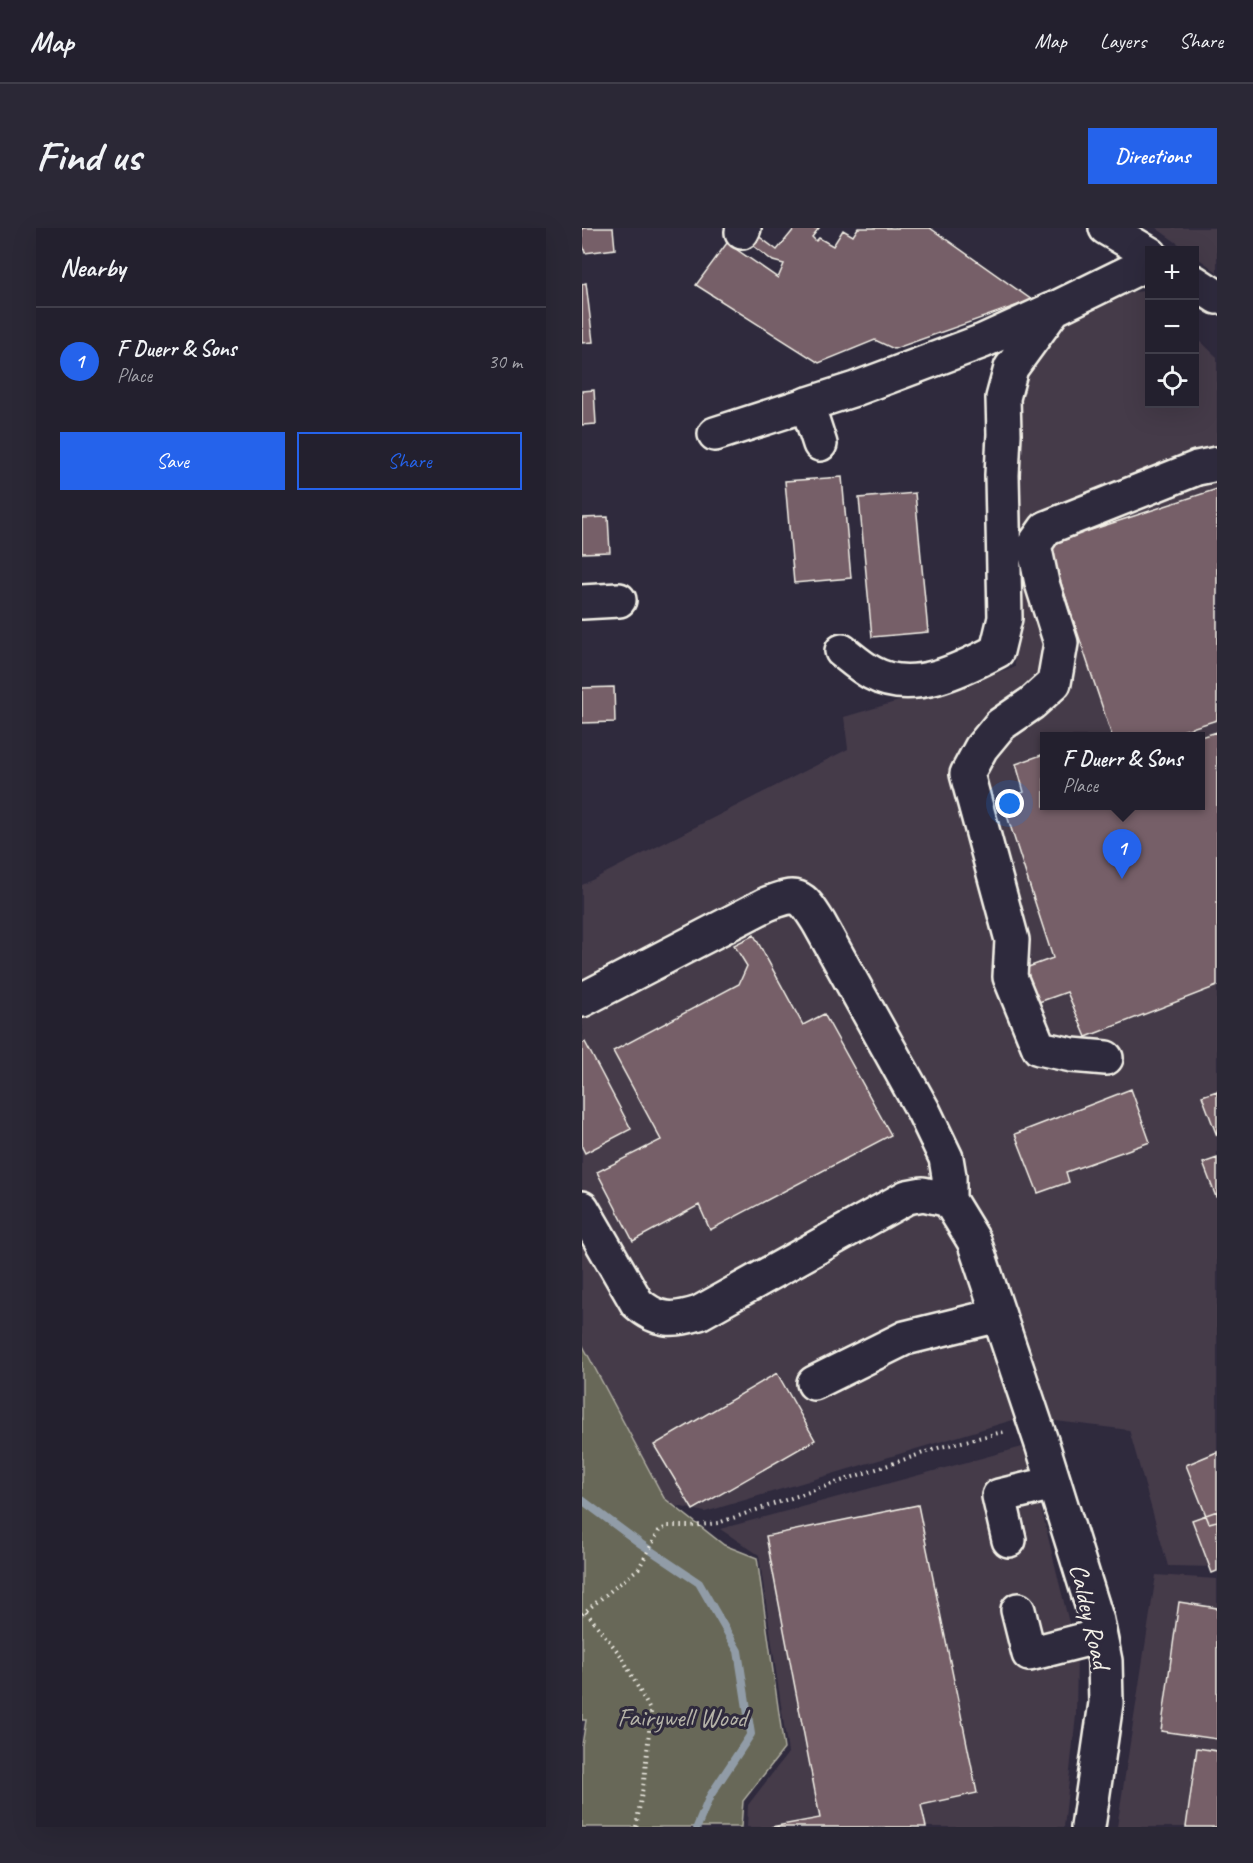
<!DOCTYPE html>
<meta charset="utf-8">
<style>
body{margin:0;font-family:Caveat,sans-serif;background:#2b2836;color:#f1f3f6}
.controls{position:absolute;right:18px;top:18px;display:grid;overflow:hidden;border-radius:0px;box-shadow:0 6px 24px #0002}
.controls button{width:54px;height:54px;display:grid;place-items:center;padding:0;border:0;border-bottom:2px solid #403e4a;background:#23202e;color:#f1f3f6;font:30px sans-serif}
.you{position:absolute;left:428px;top:576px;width:21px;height:21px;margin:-15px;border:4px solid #fff;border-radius:50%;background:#1a73e8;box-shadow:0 0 0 9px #1a73e833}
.badge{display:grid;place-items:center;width:39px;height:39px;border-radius:50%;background:#2563eb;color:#fff;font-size:20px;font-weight:700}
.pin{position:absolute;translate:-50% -50px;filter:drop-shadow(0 2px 3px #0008)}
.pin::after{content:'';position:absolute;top:32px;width:21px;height:18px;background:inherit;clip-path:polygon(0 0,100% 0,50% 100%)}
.popup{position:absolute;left:458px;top:504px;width:165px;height:78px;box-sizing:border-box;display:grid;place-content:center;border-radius:0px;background:#23202e;filter:drop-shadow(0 2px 4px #0005);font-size:20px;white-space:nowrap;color:#a3a3aa}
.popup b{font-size:22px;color:#f1f3f6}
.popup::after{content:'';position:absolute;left:50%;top:100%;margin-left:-12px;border:12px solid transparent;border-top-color:#23202e}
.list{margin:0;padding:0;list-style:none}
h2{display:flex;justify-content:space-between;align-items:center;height:78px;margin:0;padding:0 24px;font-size:26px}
h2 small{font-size:20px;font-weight:400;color:#a3a3aa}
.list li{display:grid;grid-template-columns:39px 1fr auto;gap:18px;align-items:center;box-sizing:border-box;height:108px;padding:0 24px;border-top:2px solid #403e4a}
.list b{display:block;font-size:22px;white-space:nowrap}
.list p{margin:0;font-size:20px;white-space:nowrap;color:#a3a3aa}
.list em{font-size:20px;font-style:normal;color:#a3a3aa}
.actions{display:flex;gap:12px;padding:18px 24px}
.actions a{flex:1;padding:14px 0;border:2px solid #2563eb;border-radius:0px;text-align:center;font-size:21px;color:#2563eb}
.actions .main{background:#2563eb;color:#fff}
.icon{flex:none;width:33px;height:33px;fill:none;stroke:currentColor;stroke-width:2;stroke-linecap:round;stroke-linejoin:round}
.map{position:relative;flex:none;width:635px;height:1599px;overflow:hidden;border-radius:0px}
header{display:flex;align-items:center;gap:36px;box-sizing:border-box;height:84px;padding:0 30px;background:#23202e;border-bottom:2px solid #403e4a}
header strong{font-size:28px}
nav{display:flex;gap:33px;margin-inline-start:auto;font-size:21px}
.intro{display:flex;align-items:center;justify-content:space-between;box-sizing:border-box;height:144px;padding:0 36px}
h1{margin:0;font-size:42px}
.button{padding:15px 27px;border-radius:0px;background:#2563eb;color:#fff;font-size:21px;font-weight:700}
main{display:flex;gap:36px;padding:0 36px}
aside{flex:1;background:#23202e;border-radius:0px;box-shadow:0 6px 24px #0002}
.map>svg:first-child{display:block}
.built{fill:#443a4a;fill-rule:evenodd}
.green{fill:#676859;stroke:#aeaca0;stroke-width:1.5}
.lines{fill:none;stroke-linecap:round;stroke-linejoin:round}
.stream{stroke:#919ca7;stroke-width:8}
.building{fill:#765e67;stroke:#f4f1e8;stroke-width:1.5}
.minor-casing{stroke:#f4f1e8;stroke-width:38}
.path{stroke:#f4f1e8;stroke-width:4;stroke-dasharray:1.5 4.5;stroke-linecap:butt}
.minor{stroke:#2f2a3d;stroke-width:33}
.labels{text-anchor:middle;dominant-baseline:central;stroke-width:6;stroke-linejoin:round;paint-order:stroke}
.street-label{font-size:26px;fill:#f4f1e8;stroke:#2f2a3d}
.park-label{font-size:26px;fill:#b5b3a8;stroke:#2f2a3d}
</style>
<header>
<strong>Map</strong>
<nav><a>Map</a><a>Layers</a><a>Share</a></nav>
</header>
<div class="intro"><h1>Find us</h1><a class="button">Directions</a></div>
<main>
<aside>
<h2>Nearby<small></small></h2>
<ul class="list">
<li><span class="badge">1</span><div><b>F Duerr &amp; Sons</b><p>Place</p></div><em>30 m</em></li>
</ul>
<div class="actions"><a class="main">Save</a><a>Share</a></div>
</aside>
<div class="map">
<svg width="635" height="1599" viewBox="0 0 635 1599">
<rect width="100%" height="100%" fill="#2f2a3d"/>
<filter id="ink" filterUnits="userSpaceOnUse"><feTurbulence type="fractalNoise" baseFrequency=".0167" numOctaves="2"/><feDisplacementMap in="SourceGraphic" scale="12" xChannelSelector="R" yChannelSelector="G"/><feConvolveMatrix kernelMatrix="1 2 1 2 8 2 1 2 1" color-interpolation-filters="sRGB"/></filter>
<g filter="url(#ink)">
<path class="built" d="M 574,0 L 635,0 L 635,44 L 613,28 L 612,22 L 605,22 Z
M 565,63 L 568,66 L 568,176 L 612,176 L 613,108 L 635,129 L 635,1339 L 586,1338 L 547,1202 L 441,1189 L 123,1284 L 76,1274 L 0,1125 L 0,657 L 266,521 L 262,489 L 433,439 L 421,243 L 435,137 L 521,66 ZM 462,508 L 618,508 L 618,578 L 462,578 Z
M 444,1218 L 495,1428 L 494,1487 L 482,1599 L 165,1599 L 166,1577 L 206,1525 L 177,1327 L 138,1301 Z
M 574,1347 L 635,1351 L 635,1599 L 535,1599 Z"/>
<path class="green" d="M 0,1116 L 82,1270 L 142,1317 L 175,1330 L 202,1521 L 161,1573 L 159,1599 L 0,1599 L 0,1517 L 4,1492 L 0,1492 Z"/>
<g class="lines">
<path class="stream" d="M 0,1272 L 59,1316 L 117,1355 L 156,1423 L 169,1506 L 128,1568 L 115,1599"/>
</g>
<path class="building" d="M 0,0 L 31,0 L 33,21 L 3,25 L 0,14 Z
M 213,0 L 237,0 L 230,9 L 234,13 L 237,10 L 251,18 L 261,2 L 271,8 L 276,0 L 348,0 L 450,72 L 312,121 L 293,112 L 237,135 L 114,57 L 145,15 L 196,50 L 202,36 L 191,33 L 165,13 L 171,4 L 195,22 Z
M 4,55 L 11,114 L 0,115 L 0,56 Z
M 12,162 L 14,196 L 0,197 L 0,163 Z
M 260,249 L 269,350 L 212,355 L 203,253 Z
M 635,261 L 635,492 L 584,508 L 530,508 L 466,316 Z
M 333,265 L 346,404 L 290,409 L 277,270 Z
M 26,289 L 28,324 L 0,325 L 0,290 Z
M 32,459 L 33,494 L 0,495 L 0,460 Z
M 635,504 L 635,758 L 504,809 L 485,764 L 454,775 L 441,741 L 471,730 L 420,572 L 442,564 L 434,536 L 462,526 L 462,578 L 618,578 L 618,509 Z
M 172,707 L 221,797 L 242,786 L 309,907 L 128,1002 L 117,977 L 51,1013 L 15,944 L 79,912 L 31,823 L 157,756 L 165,738 L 152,717 Z
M 3,814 L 49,901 L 3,925 L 0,919 L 0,816 Z
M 549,861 L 568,914 L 484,944 L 487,954 L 456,965 L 433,906 Z
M 635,863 L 635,908 L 620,868 Z
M 635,930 L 635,969 L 634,969 L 621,935 Z
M 195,1145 L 233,1212 L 111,1282 L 72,1217 Z
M 635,1224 L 635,1293 L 627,1295 L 604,1237 Z
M 336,1277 L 395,1565 L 339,1577 L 344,1599 L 189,1599 L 238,1590 L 184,1308 Z
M 635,1283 L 635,1343 L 630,1345 L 610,1292 Z
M 597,1374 L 635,1380 L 635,1511 L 579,1503 Z
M 615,1520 L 635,1523 L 635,1599 L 604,1599 Z"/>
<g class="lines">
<g class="minor-casing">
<path id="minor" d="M 524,0 L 568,26
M 160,4 L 162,0
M 612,54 L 635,69
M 225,176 L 238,216
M 133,206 L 273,161 L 401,113 L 469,82
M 0,374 L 37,372
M 260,423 C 269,430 279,439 290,445 C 330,467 379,442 415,423 L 423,390 L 420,247 L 422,206 L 421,170 L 429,140 L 472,81 L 568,34
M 0,772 L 185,676 C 216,664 219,666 237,695 L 342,884 L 364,930 L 367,948 L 367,972 L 392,1013 L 460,1216 L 515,1393 L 523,1433 L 524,1475 L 506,1599
M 524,830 L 490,827 L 457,820 L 428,749 L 430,712 L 385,546 L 399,520 L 418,497 L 450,475 L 472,455 L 479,415 L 460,355 L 452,317 L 464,300 L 615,240 L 635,236
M 0,980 L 55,1075 C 76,1094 92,1093 117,1085 L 325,969 L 341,966 L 367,972
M 232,1155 L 323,1110 L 417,1087
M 427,1312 L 417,1268 L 472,1255
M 436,1382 L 447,1426 L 518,1408"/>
</g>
<path class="path" d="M 4,1384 L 40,1429 L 69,1484 L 62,1553 L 54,1599
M 0,1386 L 57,1340 L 77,1303 L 86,1298 L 109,1298 L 136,1295 L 359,1219 L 425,1203"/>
<use href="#minor" class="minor"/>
</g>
</g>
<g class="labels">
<g class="street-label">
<text transform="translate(508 1388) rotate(77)">Caldey Road</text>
</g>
<g class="park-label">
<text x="100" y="1489">Fairywell Wood</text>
</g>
</g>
</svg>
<div class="controls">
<button>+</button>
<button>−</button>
<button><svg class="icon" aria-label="locate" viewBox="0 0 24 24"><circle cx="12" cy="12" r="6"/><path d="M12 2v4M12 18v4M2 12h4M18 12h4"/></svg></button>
</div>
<div class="you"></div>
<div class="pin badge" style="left:540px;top:651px">1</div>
<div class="popup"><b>F Duerr &amp; Sons</b>Place</div>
</div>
</main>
